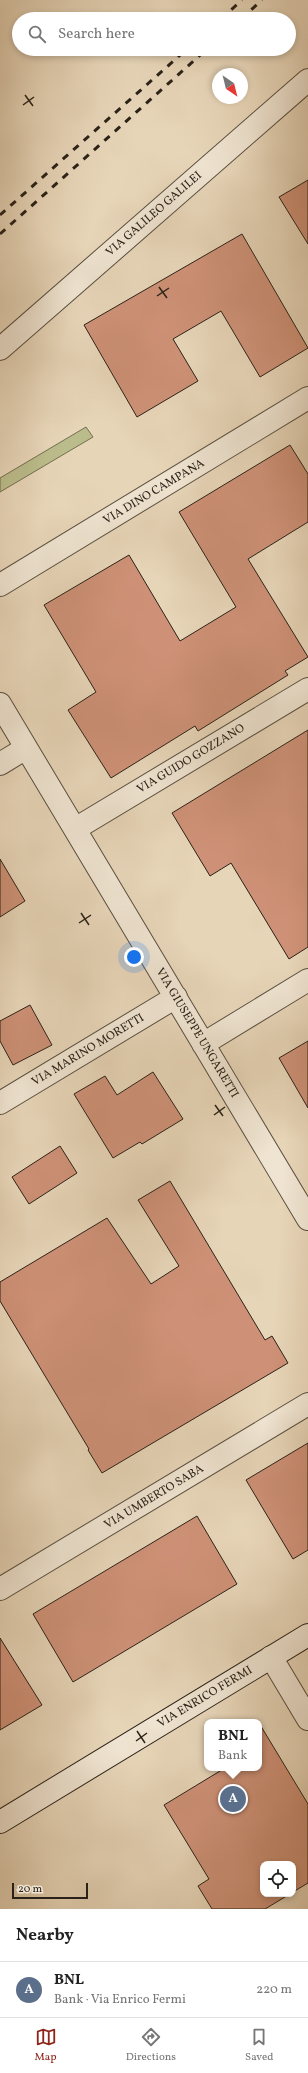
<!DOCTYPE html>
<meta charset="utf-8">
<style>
body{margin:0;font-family:Vollkorn,serif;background:#f6f6f6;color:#222}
.controls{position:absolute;right:12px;bottom:12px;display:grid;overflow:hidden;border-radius:8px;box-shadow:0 2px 6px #0003}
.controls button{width:36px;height:36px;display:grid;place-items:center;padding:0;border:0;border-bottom:1px solid #e0e0e0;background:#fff;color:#222;font:20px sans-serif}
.compass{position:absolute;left:212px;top:68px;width:36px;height:36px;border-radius:50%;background:#fff;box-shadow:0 2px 6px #0003;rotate:145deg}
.scale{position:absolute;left:12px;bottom:10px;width:76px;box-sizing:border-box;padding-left:4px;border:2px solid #2a2218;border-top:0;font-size:11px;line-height:14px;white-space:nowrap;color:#2a2218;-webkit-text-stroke:3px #efe4d1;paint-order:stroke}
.you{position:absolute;left:134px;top:957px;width:14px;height:14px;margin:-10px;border:3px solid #fff;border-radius:50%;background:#1a73e8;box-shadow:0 0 0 6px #1a73e833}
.badge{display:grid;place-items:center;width:26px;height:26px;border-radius:50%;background:#8f2418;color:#fff;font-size:13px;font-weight:700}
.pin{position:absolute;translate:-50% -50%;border:2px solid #fff;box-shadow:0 1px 4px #0006}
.popup{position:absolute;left:204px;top:1719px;width:58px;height:52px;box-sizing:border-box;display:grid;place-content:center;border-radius:8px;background:#fff;filter:drop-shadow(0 1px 3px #0005);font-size:13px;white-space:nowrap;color:#767676}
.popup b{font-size:15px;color:#222}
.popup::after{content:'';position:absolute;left:50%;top:100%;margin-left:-8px;border:8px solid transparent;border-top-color:#fff}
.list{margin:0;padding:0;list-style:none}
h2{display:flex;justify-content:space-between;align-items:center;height:52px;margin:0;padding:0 16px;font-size:17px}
h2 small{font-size:13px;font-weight:400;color:#767676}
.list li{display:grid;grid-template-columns:26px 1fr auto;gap:12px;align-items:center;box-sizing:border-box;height:56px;padding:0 16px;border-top:1px solid #e0e0e0}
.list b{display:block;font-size:15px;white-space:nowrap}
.list p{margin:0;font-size:13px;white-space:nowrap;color:#767676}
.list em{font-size:13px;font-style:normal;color:#767676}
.icon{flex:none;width:22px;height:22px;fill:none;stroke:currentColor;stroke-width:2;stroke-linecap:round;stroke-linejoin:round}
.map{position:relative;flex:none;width:308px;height:1909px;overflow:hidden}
.search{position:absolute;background:#fff;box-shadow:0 2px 6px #0003;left:12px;right:12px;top:12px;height:44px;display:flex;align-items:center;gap:10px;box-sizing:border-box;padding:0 14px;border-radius:22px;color:#767676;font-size:15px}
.sheet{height:108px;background:#fff}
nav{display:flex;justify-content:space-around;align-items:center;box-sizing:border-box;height:56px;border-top:1px solid #e0e0e0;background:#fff;font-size:11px;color:#767676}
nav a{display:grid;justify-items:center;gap:2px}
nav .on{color:#8f2418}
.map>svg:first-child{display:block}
.green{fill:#bbbc8b;stroke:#726f52}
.building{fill:#ce9177;stroke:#2a2218}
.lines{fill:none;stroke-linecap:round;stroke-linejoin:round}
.street-casing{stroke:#594f40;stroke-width:24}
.secondary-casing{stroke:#2a2218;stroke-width:24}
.street{stroke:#efe4d1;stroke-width:22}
.secondary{stroke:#efe4d1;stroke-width:22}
.rail{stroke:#2a2218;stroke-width:3;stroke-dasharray:7 7;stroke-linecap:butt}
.ticks{fill:none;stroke:#2a2218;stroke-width:1.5}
.labels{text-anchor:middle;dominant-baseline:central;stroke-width:3;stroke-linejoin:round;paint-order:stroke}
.street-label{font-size:12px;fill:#2a2218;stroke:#efe4d1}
</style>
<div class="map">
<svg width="308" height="1909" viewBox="0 0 308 1909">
<rect width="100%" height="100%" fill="#e7d5b8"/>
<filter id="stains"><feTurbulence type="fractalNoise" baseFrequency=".005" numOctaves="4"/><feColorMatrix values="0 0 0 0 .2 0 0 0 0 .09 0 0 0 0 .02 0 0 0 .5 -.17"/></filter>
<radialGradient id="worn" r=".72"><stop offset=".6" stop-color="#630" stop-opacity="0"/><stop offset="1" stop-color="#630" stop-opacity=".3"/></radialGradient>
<path class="green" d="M 86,427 L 93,437 L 0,492 L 0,478 Z"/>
<path class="building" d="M 308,180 L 308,244 L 279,197 Z
M 242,234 L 308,348 L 260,377 L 221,311 L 173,339 L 198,381 L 137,417 L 84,325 Z
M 290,445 L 308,474 L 308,522 L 248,559 L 308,657 L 285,671 L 288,675 L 198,731 L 195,726 L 111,778 L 68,710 L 96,692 L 44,605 L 129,555 L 180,641 L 236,607 L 179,512 Z
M 308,730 L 308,947 L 289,959 L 231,863 L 210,876 L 172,813 Z
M 0,859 L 25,901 L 0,917 Z
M 30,1005 L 52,1045 L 13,1065 L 0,1041 L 0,1021 Z
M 308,1041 L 308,1108 L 279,1058 Z
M 153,1072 L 183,1119 L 142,1144 L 140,1142 L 113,1158 L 74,1094 L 105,1076 L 117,1095 Z
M 60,1146 L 77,1173 L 29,1204 L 12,1177 Z
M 170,1181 L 265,1340 L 272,1336 L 288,1363 L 102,1473 L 88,1450 L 89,1449 L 0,1301 L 0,1282 L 107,1218 L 151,1284 L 179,1266 L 138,1200 Z
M 308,1443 L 308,1550 L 293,1559 L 246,1480 Z
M 197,1516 L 237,1584 L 73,1682 L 33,1614 Z
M 0,1638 L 42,1705 L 0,1730 Z
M 259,1723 L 308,1804 L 308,1883 L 293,1892 L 293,1864 L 263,1864 L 263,1894 L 290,1894 L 265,1909 L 212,1909 L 198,1886 L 209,1879 L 164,1805 L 225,1768 L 259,1768 Z"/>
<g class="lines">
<g class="street-casing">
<path id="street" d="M 0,349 L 308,80
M 0,585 L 308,398
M 0,704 L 308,1219
M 0,764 L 26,748
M 75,829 L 308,689
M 203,1044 L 308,980
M 0,1103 L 176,997
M 0,1589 L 308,1404
M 271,1657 L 308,1719"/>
</g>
<g class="secondary-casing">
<path id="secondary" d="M 0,1822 L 308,1635"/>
</g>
<use href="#street" class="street"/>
<use href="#secondary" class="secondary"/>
<path class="rail" d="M 221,19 L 242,0
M 241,19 L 262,0
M 0,215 L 187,49
M 0,234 L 207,49"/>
</g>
<path class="ticks" d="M 25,95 L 33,106M 23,105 L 34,97M 159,287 L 167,298M 157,296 L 169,288M 81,913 L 89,925M 79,923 L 91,915M 215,1105 L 223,1116M 214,1115 L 225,1107M 137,1731 L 145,1743M 136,1741 L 147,1733"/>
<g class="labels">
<g class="street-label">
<text transform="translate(154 214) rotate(-41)">VIA GALILEO GALILEI</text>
<text transform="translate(154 492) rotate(-31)">VIA DINO CAMPANA</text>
<text transform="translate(191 759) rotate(-31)">VIA GUIDO GOZZANO</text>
<text transform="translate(197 1033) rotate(59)">VIA GIUSEPPE UNGARETTI</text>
<text transform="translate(88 1050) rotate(-31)">VIA MARINO MORETTI</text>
<text transform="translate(154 1497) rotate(-31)">VIA UMBERTO SABA</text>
<text transform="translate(205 1697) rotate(-31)">VIA ENRICO FERMI</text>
</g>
</g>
<rect width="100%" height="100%" filter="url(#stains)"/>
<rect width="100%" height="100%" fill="url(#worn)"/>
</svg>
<div class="controls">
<button><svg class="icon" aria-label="locate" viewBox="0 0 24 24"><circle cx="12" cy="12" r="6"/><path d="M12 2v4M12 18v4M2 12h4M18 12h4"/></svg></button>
</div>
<svg class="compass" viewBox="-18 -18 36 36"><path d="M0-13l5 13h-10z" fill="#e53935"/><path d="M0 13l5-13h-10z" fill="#767676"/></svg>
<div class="scale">20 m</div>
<div class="you"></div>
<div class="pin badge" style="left:233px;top:1799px;background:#5c6f8a">A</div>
<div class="popup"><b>BNL</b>Bank</div>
<div class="search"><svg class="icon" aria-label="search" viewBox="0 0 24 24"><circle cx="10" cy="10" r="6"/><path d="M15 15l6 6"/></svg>Search here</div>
</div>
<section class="sheet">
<h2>Nearby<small></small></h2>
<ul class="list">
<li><span class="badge" style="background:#5c6f8a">A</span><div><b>BNL</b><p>Bank · Via Enrico Fermi</p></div><em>220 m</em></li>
</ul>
</section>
<nav>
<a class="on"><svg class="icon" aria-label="map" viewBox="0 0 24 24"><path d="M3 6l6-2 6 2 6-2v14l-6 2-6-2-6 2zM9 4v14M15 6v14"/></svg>Map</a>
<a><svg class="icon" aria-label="directions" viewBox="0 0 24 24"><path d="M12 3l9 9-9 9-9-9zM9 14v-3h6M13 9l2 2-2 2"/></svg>Directions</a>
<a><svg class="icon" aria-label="saved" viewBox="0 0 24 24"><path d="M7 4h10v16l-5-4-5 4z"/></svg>Saved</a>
</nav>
